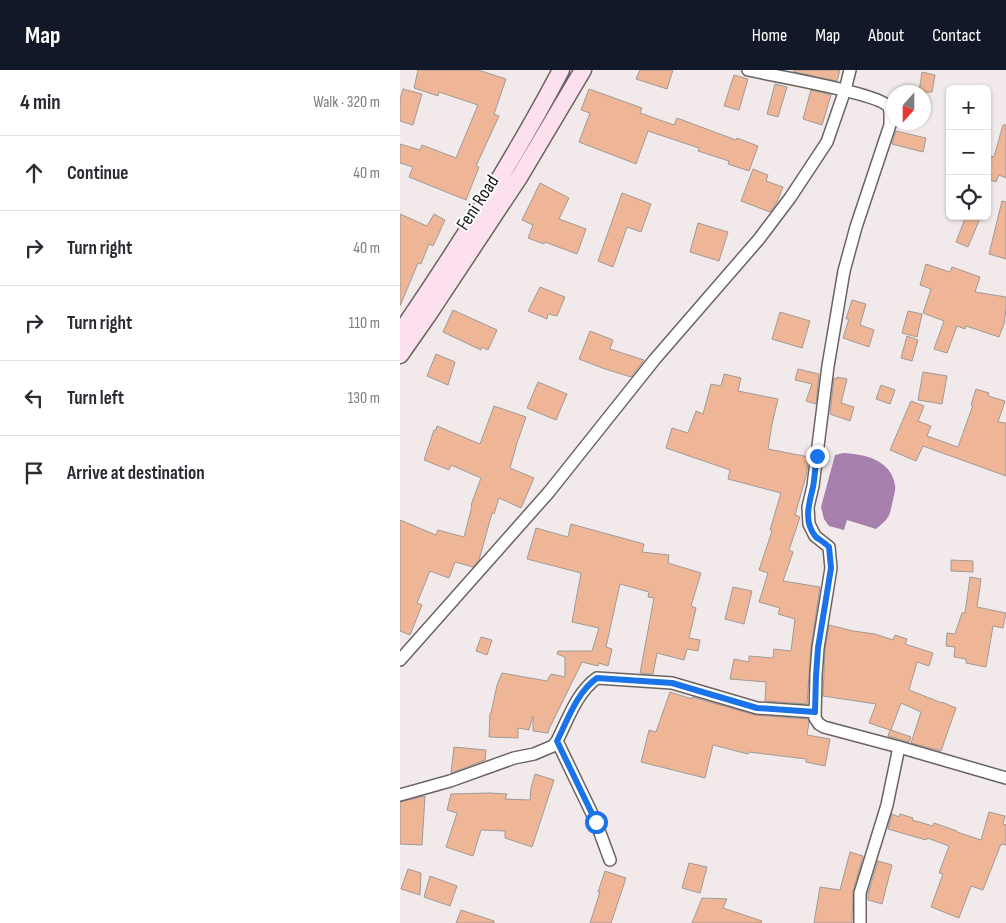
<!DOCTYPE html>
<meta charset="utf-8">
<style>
body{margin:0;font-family:"Sofia Sans Condensed",sans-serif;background:#f7f7f7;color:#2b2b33}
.controls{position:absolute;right:15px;top:15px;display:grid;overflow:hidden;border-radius:8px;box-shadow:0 1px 4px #0004}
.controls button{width:45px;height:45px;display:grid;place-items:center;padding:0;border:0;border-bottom:1px solid #e1e1e2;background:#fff;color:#2b2b33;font:25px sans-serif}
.compass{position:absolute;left:486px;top:15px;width:45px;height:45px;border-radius:50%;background:#fff;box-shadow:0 1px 4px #0004;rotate:201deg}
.stop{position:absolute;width:15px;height:15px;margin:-11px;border:4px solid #1a73e8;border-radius:50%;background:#fff}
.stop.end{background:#1a73e8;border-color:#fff;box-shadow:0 1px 5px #0008}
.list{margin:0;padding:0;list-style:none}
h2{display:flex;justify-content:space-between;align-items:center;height:65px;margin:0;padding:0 20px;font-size:21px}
h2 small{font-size:16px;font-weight:400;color:#7c7c81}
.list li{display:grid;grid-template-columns:32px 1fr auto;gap:15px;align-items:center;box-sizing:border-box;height:75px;padding:0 20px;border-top:1px solid #e1e1e2}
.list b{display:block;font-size:19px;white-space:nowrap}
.list em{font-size:16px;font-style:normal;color:#7c7c81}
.icon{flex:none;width:28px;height:28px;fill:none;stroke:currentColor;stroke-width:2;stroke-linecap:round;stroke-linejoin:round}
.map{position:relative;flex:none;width:606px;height:853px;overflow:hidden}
header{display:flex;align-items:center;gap:30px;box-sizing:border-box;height:70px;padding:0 25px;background:#111827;color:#fff}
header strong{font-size:24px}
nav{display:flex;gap:28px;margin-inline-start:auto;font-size:18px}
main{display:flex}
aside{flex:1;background:#fff}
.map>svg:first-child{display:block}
.water{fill:#a67fac}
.building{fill:#eeb696;stroke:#a09a97}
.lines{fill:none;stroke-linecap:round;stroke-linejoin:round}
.minor-casing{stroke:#6a6362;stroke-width:14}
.secondary-casing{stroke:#6a6362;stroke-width:19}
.minor{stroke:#fff;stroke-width:11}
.secondary{stroke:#fce0ed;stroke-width:16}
.route{stroke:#1a73e8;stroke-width:6}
.labels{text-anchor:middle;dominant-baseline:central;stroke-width:4;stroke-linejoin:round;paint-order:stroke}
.street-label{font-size:19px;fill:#1b1818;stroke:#fff}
</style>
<header>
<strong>Map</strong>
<nav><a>Home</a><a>Map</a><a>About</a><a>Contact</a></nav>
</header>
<main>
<aside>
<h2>4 min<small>Walk · 320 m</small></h2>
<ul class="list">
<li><svg class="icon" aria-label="ahead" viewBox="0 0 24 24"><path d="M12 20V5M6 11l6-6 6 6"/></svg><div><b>Continue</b></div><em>40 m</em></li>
<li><svg class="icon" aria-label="right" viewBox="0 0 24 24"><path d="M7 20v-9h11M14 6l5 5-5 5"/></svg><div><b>Turn right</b></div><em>40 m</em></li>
<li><svg class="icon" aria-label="right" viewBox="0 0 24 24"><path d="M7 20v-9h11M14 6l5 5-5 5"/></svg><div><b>Turn right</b></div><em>110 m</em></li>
<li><svg class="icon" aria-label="left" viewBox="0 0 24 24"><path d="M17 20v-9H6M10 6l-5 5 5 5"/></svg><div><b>Turn left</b></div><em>130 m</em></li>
<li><svg class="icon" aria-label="arrive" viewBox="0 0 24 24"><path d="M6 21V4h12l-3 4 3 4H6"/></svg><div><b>Arrive at destination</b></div></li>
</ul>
</aside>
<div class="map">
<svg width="606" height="853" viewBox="0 0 606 853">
<rect width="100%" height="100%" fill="#f2eaea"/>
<path class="water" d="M 443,383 C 465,384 491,390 495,415 C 496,420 494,425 493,430 C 489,448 490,447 476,459 L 447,450 L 444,460 L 429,456 L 424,449 L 421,437 L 435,385 Z"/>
<path class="building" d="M 18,0 L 78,0 L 106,9 L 94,44 L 99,46 L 76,96 L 79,97 L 66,130 L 9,107 L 13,97 L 0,93 L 0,74 L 20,80 L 22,75 L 56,88 L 78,35 L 39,22 L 38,26 L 14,18 Z
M 240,0 L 273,0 L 267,19 L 236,9 Z
M 394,0 L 440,0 L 437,11 L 394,2 Z
M 522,2 L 535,5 L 532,22 L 519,22 Z
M 334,5 L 348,9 L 339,40 L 324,36 Z
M 375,14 L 387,17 L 378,47 L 367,44 Z
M 3,19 L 22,24 L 13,55 L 0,51 L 0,29 Z
M 189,19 L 242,38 L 240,43 L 274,55 L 277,48 L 336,70 L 337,68 L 358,76 L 349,101 L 328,94 L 329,91 L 298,81 L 299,78 L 248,61 L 236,94 L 179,72 L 190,43 L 181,40 Z
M 411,20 L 431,25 L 422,55 L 403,49 Z
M 603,55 L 606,55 L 606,108 L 599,105 L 596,112 L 587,109 L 587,85 L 594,87 Z
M 496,61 L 526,68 L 523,82 L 492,74 Z
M 353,99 L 368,105 L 366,111 L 383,117 L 377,132 L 370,142 L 341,131 Z
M 140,113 L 169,128 L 159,149 L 186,159 L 177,184 L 145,172 L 144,174 L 128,168 L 133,155 L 122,150 Z
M 222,123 L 251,134 L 241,162 L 227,157 L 213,197 L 198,191 Z
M 602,131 L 606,132 L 606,189 L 589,184 Z
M 0,144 L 27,156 L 34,144 L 45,150 L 33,176 L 29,174 L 21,194 L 18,193 L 0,236 Z
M 566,146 L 581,146 L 568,177 L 556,172 Z
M 298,153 L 328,162 L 319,191 L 290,182 Z
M 526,194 L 550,202 L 552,197 L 580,207 L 575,222 L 606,227 L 606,238 L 604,254 L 599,267 L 566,256 L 565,259 L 557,256 L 547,283 L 534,279 L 544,251 L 523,243 L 531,219 L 520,215 Z
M 140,217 L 165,227 L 157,246 L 148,244 L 147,249 L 128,241 Z
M 452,230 L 466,234 L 460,255 L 474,260 L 469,277 L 443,268 L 449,249 L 446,249 Z
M 53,240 L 97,260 L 88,280 L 82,277 L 81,280 L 43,262 Z
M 508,241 L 522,244 L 517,267 L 502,263 Z
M 380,242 L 410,251 L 402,278 L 372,269 Z
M 190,261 L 213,270 L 210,279 L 244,290 L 231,307 L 205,299 L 179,289 Z
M 507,266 L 518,270 L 512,291 L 501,288 Z
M 36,284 L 55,292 L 48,315 L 27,306 Z
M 398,299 L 419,304 L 416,334 L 406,331 L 412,314 L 395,310 Z
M 523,302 L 547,306 L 542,334 L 518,330 Z
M 324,304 L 341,308 L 338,321 L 378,329 L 372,354 L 368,379 L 409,387 L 406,406 L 395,445 L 400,447 L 389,480 L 393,482 L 383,511 L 420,517 L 411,577 L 407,634 L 365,631 L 366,612 L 330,609 L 334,589 L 349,592 L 349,586 L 373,588 L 374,579 L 391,581 L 395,549 L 378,544 L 380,538 L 359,532 L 368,503 L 359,500 L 372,461 L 370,460 L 381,423 L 328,409 L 330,400 L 266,378 L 272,358 L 288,363 L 296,341 L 303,344 L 311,314 L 321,316 Z
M 437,307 L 447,309 L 441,333 L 454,337 L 450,351 L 430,344 L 434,308 L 437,309 Z
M 138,312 L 167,324 L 156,350 L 127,338 Z
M 481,315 L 495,320 L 490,334 L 476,329 Z
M 576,319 L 589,323 L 588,326 L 605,331 L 598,352 L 606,353 L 606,406 L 523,376 L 516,391 L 490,380 L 511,331 L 524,336 L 518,351 L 531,356 L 527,366 L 558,377 L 573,335 L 571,335 Z
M 94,336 L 126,347 L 117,373 L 110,398 L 134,408 L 121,438 L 99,428 L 94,444 L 92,443 L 79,490 L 73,497 L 55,492 L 49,508 L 30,501 L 17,533 L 22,535 L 10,565 L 0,561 L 0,450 L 36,465 L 38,460 L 64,467 L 72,436 L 71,435 L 81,408 L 51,395 L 49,400 L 24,390 L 34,360 L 36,360 L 37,356 L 80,374 Z
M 171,454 L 244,474 L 242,482 L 269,485 L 268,493 L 301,503 L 291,536 L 296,538 L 289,568 L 300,570 L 298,581 L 287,579 L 284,590 L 257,583 L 253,604 L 240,603 L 254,528 L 248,527 L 249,522 L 220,514 L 206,577 L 212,579 L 208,596 L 199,593 L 198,596 L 182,592 L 149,659 L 148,663 L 133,661 L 133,646 L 129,660 L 118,658 L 118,668 L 89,667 L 90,643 L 91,643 L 97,615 L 102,603 L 147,611 L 151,604 L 165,607 L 165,587 L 157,584 L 158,581 L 192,581 L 199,558 L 172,552 L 181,503 L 127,489 L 136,458 L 168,467 Z
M 551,490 L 573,491 L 573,502 L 551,501 Z
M 570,507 L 581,509 L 577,537 L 606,543 L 603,558 L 593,556 L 586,597 L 566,593 L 566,589 L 554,587 L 555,577 L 546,576 L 547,563 L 555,564 L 562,543 L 565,543 Z
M 333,517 L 352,521 L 344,554 L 325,549 Z
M 429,555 L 453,561 L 475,564 L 493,570 L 495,565 L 507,569 L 505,574 L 533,583 L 529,596 L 517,592 L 509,620 L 542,633 L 542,632 L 556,638 L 541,681 L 511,673 L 521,642 L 501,633 L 491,660 L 511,667 L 509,672 L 488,666 L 490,660 L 469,653 L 476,634 L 423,626 L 425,579 Z
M 81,567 L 92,570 L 87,585 L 76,581 Z
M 270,622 L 292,629 L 292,627 L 355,645 L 408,649 L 409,652 L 407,665 L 430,669 L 425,696 L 406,692 L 406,689 L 349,682 L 348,684 L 313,675 L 305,708 L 241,692 L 249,660 L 256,662 Z
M 54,677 L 86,680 L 85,690 L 51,703 Z
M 135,704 L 154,710 L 132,777 L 105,768 L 105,761 L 81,760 L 73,786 L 46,777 L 57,743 L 47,740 L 51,724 L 90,723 L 107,724 L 105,729 L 130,730 L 131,718 Z
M 25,726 L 22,775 L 0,774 L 0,732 Z
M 589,742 L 605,746 L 603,754 L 606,755 L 606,775 L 601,774 L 583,820 L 571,816 L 559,848 L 531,837 L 543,804 L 539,803 L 549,776 L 527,768 L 526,770 L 488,759 L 492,744 L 499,747 L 500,744 L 513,748 L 512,750 L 533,756 L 534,753 L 557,761 L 557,762 L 581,770 Z
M 450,782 L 463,786 L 463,787 L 453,821 L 452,853 L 414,853 L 420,817 L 440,820 Z
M 478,791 L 492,795 L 482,834 L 468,830 L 468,824 Z
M 289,793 L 307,797 L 300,823 L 282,818 Z
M 8,799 L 21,803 L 20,825 L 1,819 Z
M 205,801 L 226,808 L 211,853 L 190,853 L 200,822 L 198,822 Z
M 30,806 L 57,816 L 50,836 L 24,827 Z
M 302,828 L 327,829 L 323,838 L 362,851 L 361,853 L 292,853 Z
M 61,840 L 94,851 L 94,853 L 56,853 Z"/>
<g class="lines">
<g class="minor-casing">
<path id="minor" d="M 348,0 C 370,5 477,23 488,36 C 491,40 490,50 490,55 L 456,157 L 444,201 L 428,296 L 413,416 L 408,437 L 409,454 L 415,466 L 429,477 L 431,498 L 418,578 L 416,605 L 415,648 L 419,654 L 424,657 L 499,677 L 606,708
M 0,590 L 149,422 L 255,289 L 359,169 L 390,128 L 427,72 L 445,20 L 450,0
M 157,671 L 196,752 L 210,790
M 0,725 L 50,711 L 114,688 L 134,684 L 153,676 L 157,671 C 168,649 177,622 197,608 L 272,613 L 357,638 L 415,642
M 460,853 L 460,823 L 487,735 L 499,677"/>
</g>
<g class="secondary-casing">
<path id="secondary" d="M 0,263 C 58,178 113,91 161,0
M 0,285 L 28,245 L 120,106 L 183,0"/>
</g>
<use href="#minor" class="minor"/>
<use href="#secondary" class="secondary"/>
</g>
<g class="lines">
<path class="route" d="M 196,752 L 157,671 C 168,649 177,622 197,608 L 272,613 L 357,638 L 415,642 L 416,606 L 418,578 L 431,498 L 429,477 C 425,473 420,470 416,467 C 403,452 409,434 413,417 C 415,407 415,396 417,386"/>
</g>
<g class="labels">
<g class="street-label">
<text transform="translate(78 133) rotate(-57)">Feni Road</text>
</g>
</g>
</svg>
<div class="controls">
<button>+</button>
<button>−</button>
<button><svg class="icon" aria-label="locate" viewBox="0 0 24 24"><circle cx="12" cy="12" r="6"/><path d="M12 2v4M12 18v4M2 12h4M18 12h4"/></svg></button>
</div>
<svg class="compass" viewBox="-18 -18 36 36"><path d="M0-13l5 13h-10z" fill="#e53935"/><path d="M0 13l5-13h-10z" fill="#7c7c81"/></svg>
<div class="stop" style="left:196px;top:752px"></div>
<div class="stop end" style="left:417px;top:386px"></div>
</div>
</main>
